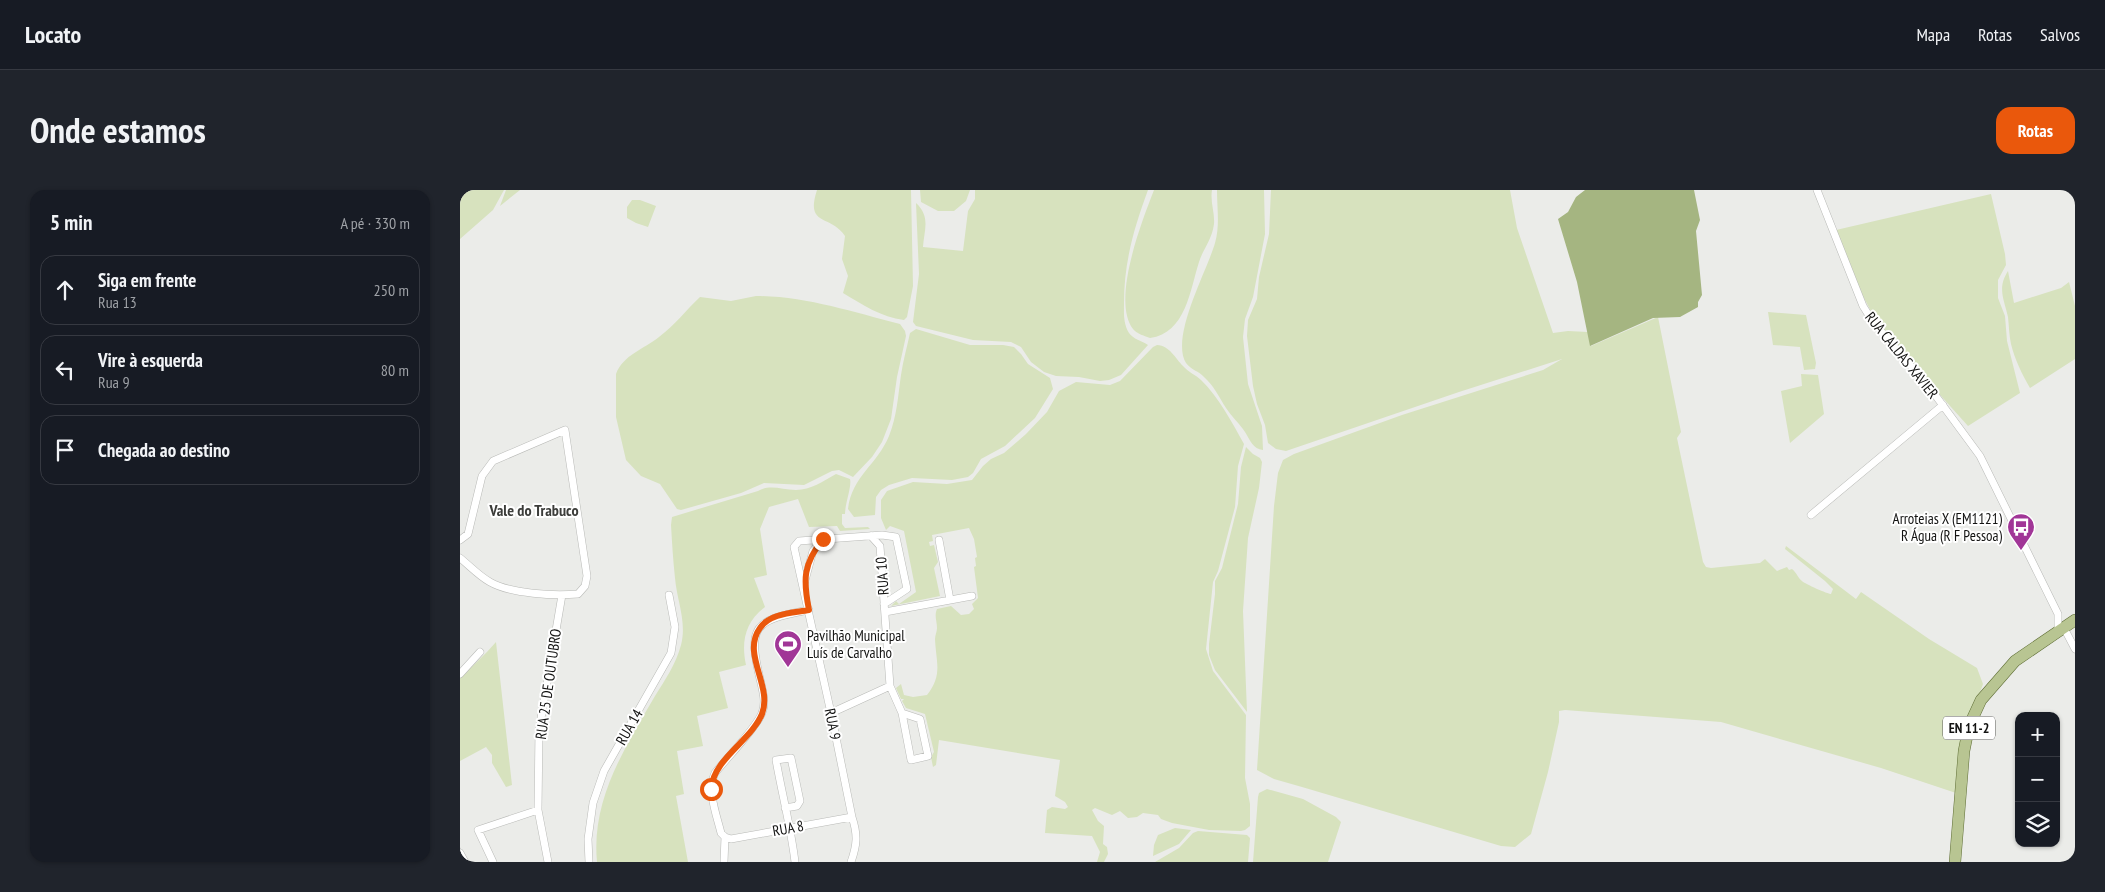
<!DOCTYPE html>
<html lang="pt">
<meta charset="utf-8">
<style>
body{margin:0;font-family:"PT Sans Narrow",sans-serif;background:#20242c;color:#f1f3f6}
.controls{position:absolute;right:15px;bottom:15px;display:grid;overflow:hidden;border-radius:10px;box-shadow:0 1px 4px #0004}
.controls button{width:45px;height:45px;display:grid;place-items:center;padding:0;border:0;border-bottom:1px solid #363941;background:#171b24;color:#f1f3f6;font:25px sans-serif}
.stop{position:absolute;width:15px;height:15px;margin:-11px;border:4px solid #ea580c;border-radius:50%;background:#fff}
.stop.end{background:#ea580c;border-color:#fff;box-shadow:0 1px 5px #0008}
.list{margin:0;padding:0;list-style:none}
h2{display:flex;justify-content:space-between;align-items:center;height:65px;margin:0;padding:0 20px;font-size:21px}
h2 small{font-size:16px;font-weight:400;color:#9ea1a6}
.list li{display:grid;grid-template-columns:32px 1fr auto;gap:15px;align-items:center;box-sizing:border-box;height:70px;margin:0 10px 10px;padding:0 10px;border:1px solid #363941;border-radius:15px}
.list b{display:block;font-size:19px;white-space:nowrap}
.list p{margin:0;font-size:16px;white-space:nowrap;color:#9ea1a6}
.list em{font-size:16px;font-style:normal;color:#9ea1a6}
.icon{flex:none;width:28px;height:28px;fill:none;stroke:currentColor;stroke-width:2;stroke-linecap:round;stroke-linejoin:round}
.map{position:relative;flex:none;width:1615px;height:672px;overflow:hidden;border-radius:15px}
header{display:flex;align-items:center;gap:30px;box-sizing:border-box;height:70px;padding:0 25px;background:#171b24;border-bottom:1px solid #363941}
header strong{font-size:24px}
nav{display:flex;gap:28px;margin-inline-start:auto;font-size:18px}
.intro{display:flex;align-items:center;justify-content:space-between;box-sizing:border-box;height:120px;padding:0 30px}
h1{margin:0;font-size:35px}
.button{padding:12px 22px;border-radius:15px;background:#ea580c;color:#fff;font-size:18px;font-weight:700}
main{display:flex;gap:30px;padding:0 30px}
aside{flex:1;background:#171b24;border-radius:15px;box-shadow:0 1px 4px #0004}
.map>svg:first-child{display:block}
.green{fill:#d7e2be}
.forest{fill:#a5b581}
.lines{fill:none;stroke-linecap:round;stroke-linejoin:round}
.minor-casing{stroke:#b9bab7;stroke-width:8}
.primary-casing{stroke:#5f6e36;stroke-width:12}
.minor{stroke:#fff;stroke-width:7}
.primary{stroke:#b8c592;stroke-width:11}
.route{stroke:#ea580c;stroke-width:6}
.labels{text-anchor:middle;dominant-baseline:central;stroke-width:4;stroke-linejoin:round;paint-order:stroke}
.shield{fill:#fff;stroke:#5a5a59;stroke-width:1}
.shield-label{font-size:14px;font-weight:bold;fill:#131312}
.street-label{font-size:15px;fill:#131312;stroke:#fff}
.poi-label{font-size:15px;fill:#131312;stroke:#fff;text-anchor:end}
.neighbourhood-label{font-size:16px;font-weight:bold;fill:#3c3d3a;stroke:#fff}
</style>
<header>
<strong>Locato</strong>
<nav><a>Mapa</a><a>Rotas</a><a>Salvos</a></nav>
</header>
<div class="intro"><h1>Onde estamos</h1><a class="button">Rotas</a></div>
<main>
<aside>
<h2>5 min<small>A pé · 330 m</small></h2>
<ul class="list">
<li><svg class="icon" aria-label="ahead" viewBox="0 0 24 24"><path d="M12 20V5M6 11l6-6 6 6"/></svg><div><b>Siga em frente</b><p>Rua 13</p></div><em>250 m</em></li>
<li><svg class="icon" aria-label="left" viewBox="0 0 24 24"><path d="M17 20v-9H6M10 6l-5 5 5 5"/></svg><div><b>Vire à esquerda</b><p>Rua 9</p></div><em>80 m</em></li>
<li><svg class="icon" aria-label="arrive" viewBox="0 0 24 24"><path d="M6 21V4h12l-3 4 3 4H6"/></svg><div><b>Chegada ao destino</b></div></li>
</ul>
</aside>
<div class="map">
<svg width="1615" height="672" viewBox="0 0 1615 672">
<rect width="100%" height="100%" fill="#ebece9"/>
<path class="green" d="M 0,0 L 44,0 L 33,20 L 0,49 Z
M 46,0 L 60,0 L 40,16 Z
M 357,0 L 451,0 L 453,96 L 447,127 L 444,130 C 421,127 403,115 383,103 L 388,86 L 382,69 L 385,46 C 370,24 345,37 357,0 Z
M 460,0 L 510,0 L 506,11 L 494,21 L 478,21 L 461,12 Z
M 515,0 L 688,0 C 674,38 664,72 664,113 C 664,123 663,133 669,143 C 673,149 682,151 688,155 L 661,185 L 649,190 L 640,191 L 619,187 L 596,186 L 584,182 L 571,172 L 561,157 L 551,152 L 513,150 L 456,136 L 453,132 L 459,84 L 456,13 C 471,27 464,40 463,57 L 503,61 L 508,21 L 515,9 Z
M 694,0 L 752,0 C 750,12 755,23 754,34 C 752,50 743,59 739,72 C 730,100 726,143 690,148 C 685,146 677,144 673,139 C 651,110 682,31 694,0 Z
M 757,0 L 804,0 L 805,44 L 793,107 L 785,129 L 783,147 L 788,194 L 802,236 L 803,260 C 793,259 790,250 785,242 C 780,234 772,227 766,218 C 759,207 754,196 744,187 C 739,181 731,180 726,173 C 710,147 747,81 755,53 C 760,36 757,18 757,0 Z
M 811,0 L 1050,0 L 1057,38 L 1093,143 L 1108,141 L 1128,142 L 1131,156 L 1198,127 L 1221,242 L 1217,248 L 1243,372 L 1246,377 L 1251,378 L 1300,373 L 1305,369 L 1317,381 L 1327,377 L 1329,380 L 1332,379 C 1337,383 1338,388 1342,391 C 1345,394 1368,404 1371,404 L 1373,399 L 1365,391 L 1325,359 L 1326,356 L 1396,409 L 1401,402 L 1469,449 L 1517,478 L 1523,494 L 1517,511 L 1496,603 L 1421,578 L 1261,532 L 1105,520 L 1099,521 L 1099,532 L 1088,582 L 1071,644 L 1055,657 L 1041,656 L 842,597 L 814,589 L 797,580 L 814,316 L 818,283 L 823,270 L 834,264 L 942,225 L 1083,180 L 1102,169 L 999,202 L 826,261 L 816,259 L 808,253 L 805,235 L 797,214 L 793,196 L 787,146 L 788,130 L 797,109 L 799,87 L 809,44 Z
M 1531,4 L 1545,64 L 1546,75 L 1538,90 L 1538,108 L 1545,126 L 1547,151 L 1560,203 L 1508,236 L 1438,158 L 1412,123 L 1398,97 L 1376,40 Z
M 172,10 L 180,10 L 196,16 L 188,37 L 176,33 L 167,28 L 167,17 Z
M 1548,81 L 1554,113 L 1601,98 L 1609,92 L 1615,116 L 1615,169 L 1570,198 C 1562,184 1555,170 1551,154 C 1549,145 1549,136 1548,127 C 1544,109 1537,98 1548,81 Z
M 296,106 C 345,106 392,122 440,134 L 445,141 L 446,146 L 437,187 L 431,229 L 422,252 L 412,267 L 393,287 L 379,280 L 372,281 L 344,295 L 304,293 L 281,303 L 221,320 L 217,319 L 200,294 L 181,286 L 166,270 L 156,227 L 156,184 C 163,165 184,159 199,147 C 215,135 226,120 240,107 L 271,111 Z
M 1308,122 L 1346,125 L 1356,173 L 1355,179 L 1344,180 L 1340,157 L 1313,155 Z
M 456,139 L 510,155 L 543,155 L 554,157 L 561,164 L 568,174 L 590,188 L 593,199 L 575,228 L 545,256 L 521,269 L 513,283 L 508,287 L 492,290 L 452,288 L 429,295 L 421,300 L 416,307 L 415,325 L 394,327 L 388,319 C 392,286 417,275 429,246 C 437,226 438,206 441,185 C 443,171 447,157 450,143 Z
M 697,155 C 710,156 715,168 723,176 C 728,182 736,185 741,190 C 758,206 773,234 784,254 L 778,276 L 775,317 L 758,381 L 753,392 L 746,459 L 753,481 L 786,525 L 785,588 L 790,614 L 790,636 L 785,640 L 781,641 L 749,640 L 712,633 L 701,629 L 698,625 L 683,623 L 677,627 L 668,628 L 660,621 L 652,625 L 635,618 L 632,620 L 638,631 L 644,636 L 643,654 L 647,657 L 648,664 L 644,672 L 637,672 L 640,662 L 632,646 L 585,643 L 587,620 L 592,617 L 605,619 L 608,617 L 605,612 L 595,606 L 600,570 L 479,550 L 476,575 L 473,577 L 471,567 L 474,562 L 465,524 L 446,518 L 442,511 L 444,509 L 441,509 L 436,498 L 441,494 L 444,505 L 453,507 L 467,505 C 483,485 476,472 475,449 C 475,445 477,442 477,438 C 477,431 474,426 477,419 L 491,416 L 501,425 L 509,424 L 514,419 L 512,414 L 518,408 L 514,377 L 516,376 L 515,368 L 517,367 L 514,349 L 509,338 L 472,345 L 473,351 L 469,352 L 470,356 L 474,355 L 478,372 L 474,378 L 480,406 L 431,416 L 436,411 L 439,414 L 456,402 L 444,341 L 430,336 L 426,340 L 421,328 L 421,310 L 427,301 L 453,292 L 487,294 L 512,290 L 523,276 L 531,269 L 544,263 L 566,244 L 587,222 L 599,201 L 616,192 L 650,195 L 660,191 L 693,157 Z
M 1341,184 L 1358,185 L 1364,224 L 1330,253 L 1321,201 L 1342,196 Z
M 786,257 L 793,264 L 800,268 L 802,272 L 799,298 L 788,348 L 783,421 L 787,522 L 755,480 L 749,465 L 749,454 L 755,404 L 755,391 L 762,378 L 778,314 L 781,277 Z
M 376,284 L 390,289 C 392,296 385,314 385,324 L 382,324 L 382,334 L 385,338 L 408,337 L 410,339 L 380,341 L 377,336 L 349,337 L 338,309 L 309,317 L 300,339 L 307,385 L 294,388 L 305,417 C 285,432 281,452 286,475 L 259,482 L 268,518 L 237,526 L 243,556 L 217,561 L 224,604 L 216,606 L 228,672 L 137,672 C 131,609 165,558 195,506 C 205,490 216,474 221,455 C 227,432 217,411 215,388 C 213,370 212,352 211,335 L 212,327 L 298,301 C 311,294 321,300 336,300 C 351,300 363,291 376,284 Z
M 36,452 L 52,595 L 46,597 L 32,573 L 32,565 L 26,557 L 0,571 L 0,488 C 12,476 25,465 36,452 Z
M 807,599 L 843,609 L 876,627 L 881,632 L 868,672 L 793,672 L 798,607 L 799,603 Z
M 715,638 L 731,640 L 719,654 L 693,666 L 694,655 L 698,645 Z
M 738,641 L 787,645 L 790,648 L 788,672 L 695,672 L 719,658 L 733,643 Z"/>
<path class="forest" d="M 1125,0 L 1234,0 L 1240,30 L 1236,41 L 1242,105 L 1238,112 L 1238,117 L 1220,127 L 1193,128 L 1130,156 L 1117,92 L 1098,29 L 1108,22 L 1116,7 Z"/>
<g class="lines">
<g class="minor-casing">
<path id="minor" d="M 1357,0 L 1403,116 L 1413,132 L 1470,198 L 1520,266 L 1598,424 L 1598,442
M 1351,325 L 1483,215
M 411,346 L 420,356 L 430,496 L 442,523 L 460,529 L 468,566 L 451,570 L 442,523
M 0,350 L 8,344 L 22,286 L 33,271 L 105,240 L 127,386 L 125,396 L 118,404 C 94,406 51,404 30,392 C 19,386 10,376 0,368
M 479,350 L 490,410
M 344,394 L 353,361 L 363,349
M 425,422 L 512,406
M 1604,438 L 1615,459
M 0,484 L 20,462
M 371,523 L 430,496
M 325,618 L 337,616 L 340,611 L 331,568 L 316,570 C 322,604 331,638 335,672
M 265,647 L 261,643 C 256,623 247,601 255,583 C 266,569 297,537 302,523 C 306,513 303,502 301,493 C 287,436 293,430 349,420
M 265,647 L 271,649 L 392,627
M 0,663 L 5,672
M 33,672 L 18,640 L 78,620
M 88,672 L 78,620 L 79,540 L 102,405
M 129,672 L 128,649 L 133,613 L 144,581 L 211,463 L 215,437 L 209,405
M 264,672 L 265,647
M 391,672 C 397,655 398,645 392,627 L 371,523 L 334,357 L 339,351 L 422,345 L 436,347 L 447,399 L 424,414"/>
</g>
<g class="primary-casing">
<path id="primary" d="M 1495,672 L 1504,561 L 1509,536 L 1521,510 L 1555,471 L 1615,430"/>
</g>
<use href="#minor" class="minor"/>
<use href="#primary" class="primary"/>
</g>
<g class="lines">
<path class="route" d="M 251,599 C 254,568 291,551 302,524 C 313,496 281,464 300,438 C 310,423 333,423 349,420 C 343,390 343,374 363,349"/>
</g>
<defs>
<g id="bus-pin" transform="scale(1.4375)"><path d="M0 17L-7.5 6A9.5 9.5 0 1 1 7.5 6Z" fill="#a13697" stroke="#fff"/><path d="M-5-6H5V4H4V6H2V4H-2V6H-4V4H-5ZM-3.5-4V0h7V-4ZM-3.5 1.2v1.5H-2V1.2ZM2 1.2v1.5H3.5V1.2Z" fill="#fff"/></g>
<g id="stadium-pin" transform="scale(1.4375)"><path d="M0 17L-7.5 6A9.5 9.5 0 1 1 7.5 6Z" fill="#a13697" stroke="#fff"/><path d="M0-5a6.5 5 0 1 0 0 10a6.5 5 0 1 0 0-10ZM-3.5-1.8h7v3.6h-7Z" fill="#fff"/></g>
</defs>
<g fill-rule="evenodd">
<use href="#bus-pin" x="1561" y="337"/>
<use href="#stadium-pin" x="328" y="454"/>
</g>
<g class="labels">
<rect class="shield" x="1483" y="526.5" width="52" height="23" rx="4"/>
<g class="shield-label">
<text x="1509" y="538">EN 11-2</text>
</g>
<g class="street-label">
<text transform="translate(1442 165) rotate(51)">RUA CALDAS XAVIER</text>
<text transform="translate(422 386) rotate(-94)">RUA 10</text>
<text transform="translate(88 494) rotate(-82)">RUA 25 DE OUTUBRO</text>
<text transform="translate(373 534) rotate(79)">RUA 9</text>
<text transform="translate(169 537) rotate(-60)">RUA 14</text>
<text transform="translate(328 638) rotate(-10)">RUA 8</text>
</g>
<g class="poi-label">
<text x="1542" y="328">Arroteias X (EM1121)<tspan x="1542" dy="17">R Água (R F Pessoa)</tspan></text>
<text x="347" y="445" text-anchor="start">Pavilhão Municipal<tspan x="347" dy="17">Luís de Carvalho</tspan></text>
</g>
<g class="neighbourhood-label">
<text x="74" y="320">Vale do Trabuco</text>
</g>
</g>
</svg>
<div class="controls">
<button>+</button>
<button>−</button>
<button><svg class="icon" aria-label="layers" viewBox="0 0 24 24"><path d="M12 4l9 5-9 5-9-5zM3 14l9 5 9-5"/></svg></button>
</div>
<div class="stop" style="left:251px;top:599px"></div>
<div class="stop end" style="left:363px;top:349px"></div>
</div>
</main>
